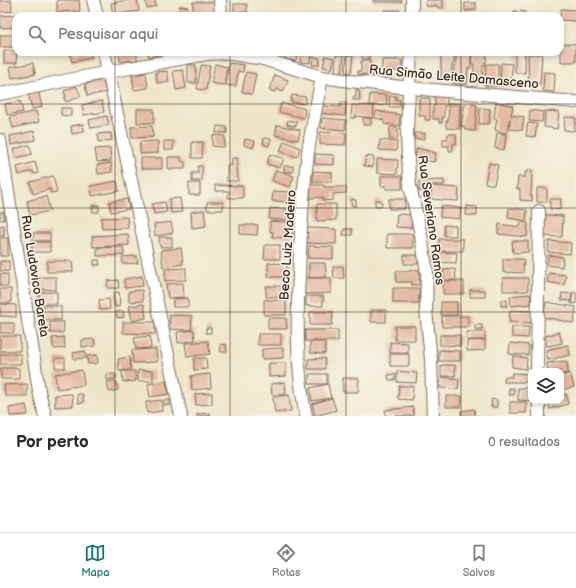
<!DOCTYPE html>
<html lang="pt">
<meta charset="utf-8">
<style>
body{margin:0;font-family:"Balsamiq Sans",sans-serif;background:#f2f2f3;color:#2b2b33}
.controls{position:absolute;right:12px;bottom:12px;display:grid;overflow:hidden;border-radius:8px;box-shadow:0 2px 6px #0003}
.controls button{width:36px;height:36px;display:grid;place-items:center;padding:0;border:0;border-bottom:1px solid #e1e1e2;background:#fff;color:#2b2b33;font:20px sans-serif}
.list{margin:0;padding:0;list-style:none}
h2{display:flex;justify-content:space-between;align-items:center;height:52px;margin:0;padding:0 16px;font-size:17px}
h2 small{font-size:13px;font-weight:400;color:#7c7c81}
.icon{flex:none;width:22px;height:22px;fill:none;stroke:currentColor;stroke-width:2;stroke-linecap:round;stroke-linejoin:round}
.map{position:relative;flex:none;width:576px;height:416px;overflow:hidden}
.search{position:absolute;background:#fff;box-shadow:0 2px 6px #0003;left:12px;right:12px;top:12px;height:44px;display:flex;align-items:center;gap:10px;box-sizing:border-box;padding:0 14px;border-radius:12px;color:#7c7c81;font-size:15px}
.sheet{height:116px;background:#fff}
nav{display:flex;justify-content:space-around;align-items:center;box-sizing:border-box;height:56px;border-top:1px solid #e1e1e2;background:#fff;font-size:11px;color:#7c7c81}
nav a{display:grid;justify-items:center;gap:2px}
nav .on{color:#0f766e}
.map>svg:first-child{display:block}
.building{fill:#e4b8a1}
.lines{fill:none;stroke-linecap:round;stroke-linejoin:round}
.minor-casing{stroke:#7a6c5a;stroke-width:14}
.minor{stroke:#fff;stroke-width:12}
.grid{fill:none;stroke:#3b2a1e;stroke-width:1;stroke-opacity:0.55}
.labels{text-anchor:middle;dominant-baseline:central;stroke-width:3;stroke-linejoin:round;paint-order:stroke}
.street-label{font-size:13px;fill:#3b2a1e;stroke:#f7f3e8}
</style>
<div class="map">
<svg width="576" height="416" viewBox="0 0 576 416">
<rect width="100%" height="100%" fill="#f7f3e8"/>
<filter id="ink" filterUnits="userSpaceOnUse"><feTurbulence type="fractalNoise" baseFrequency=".025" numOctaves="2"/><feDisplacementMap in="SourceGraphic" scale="8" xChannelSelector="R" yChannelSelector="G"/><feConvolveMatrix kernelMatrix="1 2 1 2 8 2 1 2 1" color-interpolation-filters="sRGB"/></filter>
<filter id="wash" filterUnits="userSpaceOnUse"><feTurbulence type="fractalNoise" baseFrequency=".012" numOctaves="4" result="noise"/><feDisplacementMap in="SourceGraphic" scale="16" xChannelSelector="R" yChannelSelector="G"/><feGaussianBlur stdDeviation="0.9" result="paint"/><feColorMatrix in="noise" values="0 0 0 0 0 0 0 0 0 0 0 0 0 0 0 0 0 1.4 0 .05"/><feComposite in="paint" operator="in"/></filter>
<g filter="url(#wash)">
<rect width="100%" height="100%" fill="#efe6ca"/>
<g id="blocks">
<path class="building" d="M 11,0 L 12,11 L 0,12 L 0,1 Z
M 57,0 L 79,0 L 80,11 L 57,12 Z
M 129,0 L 137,0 L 139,11 L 113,15 L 111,3 Z
M 145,0 L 155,0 L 156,6 L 147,8 Z
M 373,0 L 402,0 L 402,2 L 373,2 Z
M 426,0 L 443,0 L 443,8 L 438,8 L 438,6 L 426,6 Z
M 193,2 L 215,2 L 215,14 L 198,15 L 198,12 L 193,12 Z
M 465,3 L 476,3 L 476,10 L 465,11 Z
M 234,4 L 247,4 L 247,12 L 234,12 Z
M 180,6 L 188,7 L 187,16 L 179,16 Z
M 561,9 L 576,10 L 575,21 L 560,20 Z
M 384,10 L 400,10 L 400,16 L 384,16 Z
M 514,11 L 525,12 L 525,16 L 514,16 Z
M 420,13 L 436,13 L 436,16 L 420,16 Z
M 16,15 L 16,27 L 0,28 L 0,16 Z
M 0,35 L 16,35 L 16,47 L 0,47 Z
M 561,44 L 576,44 L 576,62 L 561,62 Z
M 4,51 L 16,51 L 17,63 L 4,63 Z
M 90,52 L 92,58 L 72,62 L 70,53 Z
M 119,52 L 137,52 L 137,60 L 120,61 Z
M 148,52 L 162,52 L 163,54 L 149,57 Z
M 270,52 L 281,52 L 280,57 L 269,55 Z
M 287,52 L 297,52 L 296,61 L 285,59 Z
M 306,52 L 311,52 L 310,63 L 300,62 L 301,53 L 306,53 Z
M 456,52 L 471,52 L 471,68 L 468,68 L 467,84 L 453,84 L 454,66 L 456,66 Z
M 472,52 L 487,52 L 486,62 L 485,62 L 485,65 L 483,65 L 482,82 L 473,82 L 474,64 L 471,64 Z
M 515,52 L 525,52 L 525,73 L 515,73 Z
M 528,54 L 542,54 L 540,84 L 529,84 Z
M 336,55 L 344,55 L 342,72 L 335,71 Z
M 347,55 L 353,55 L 351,73 L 345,72 Z
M 362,55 L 369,55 L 369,59 L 362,59 Z
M 441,55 L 454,55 L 454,64 L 452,64 L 451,79 L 441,79 Z
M 325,56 L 334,58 L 332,69 L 323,67 Z
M 313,57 L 320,58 L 319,65 L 312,65 Z
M 382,60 L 402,60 L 402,71 L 382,70 Z
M 361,61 L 370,61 L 369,75 L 358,74 L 358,71 L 361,71 Z
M 33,63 L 35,74 L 12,78 L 10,67 Z
M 229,63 L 244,65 L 243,72 L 238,71 L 236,86 L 226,85 Z
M 501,63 L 512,64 L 511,86 L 500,86 Z
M 215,64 L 227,67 L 224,85 L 211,83 Z
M 486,64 L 498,64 L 498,86 L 485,86 Z
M 188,65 L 196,65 L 196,83 L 188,83 Z
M 201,65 L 210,66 L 206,90 L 197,89 Z
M 183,70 L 186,88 L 176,90 L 173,71 Z
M 373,70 L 382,70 L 382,76 L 373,76 Z
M 167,71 L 169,82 L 157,83 L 156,72 Z
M 246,72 L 256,74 L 252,94 L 242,92 Z
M 544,72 L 555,73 L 554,92 L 543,91 Z
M 146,73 L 148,88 L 134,90 L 132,75 Z
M 275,75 L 288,80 L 283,92 L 277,89 L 275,92 L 269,90 Z
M 103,80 L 106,92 L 87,96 L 85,84 Z
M 76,86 L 81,96 L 66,102 L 64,98 L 66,97 L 64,91 Z
M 38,90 L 42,107 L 32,109 L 28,93 Z
M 356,90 L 359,90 L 360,100 L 353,100 L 353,97 L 356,97 Z
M 370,94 L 387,95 L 386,106 L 369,105 Z
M 292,95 L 306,97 L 305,104 L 291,102 Z
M 390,96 L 396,96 L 396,100 L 400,100 L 400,107 L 389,107 Z
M 435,96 L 447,96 L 447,106 L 444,106 L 444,118 L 442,118 L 442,123 L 439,123 L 439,119 L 433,119 L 433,106 L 435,106 Z
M 419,98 L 430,98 L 430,120 L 425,120 L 425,116 L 419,116 Z
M 20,101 L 23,112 L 7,115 L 5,104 Z
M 102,101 L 104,112 L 84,115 L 82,105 Z
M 341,102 L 346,102 L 345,116 L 320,113 L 321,106 L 340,107 Z
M 496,102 L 513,106 L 511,115 L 524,117 L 522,130 L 509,129 L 510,119 L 506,133 L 495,130 L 497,119 L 494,118 Z
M 281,103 L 305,109 L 304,118 L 279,112 Z
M 449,104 L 460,104 L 459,129 L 446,128 L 446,121 L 448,121 Z
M 465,104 L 477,105 L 475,131 L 465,130 L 464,126 L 461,126 Z
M 352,105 L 374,106 L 373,118 L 355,116 L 355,118 L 351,118 Z
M 61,108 L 71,108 L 71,116 L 61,115 Z
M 480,108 L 490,109 L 489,124 L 479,124 Z
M 137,109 L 154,109 L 154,123 L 137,123 Z
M 530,110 L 543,112 L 542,122 L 529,121 Z
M 36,111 L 39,122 L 13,128 L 10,117 Z
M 376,111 L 400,115 L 399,126 L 384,124 L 384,120 L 375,118 Z
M 545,111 L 559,112 L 557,129 L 544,127 Z
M 107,116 L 109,125 L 91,128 L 89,120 Z
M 565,117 L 576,118 L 574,131 L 564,130 Z
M 322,118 L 346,120 L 345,130 L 321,128 Z
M 363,118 L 371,118 L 371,125 L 363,125 Z
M 288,120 L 297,122 L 296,126 L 287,125 Z
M 528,123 L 537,124 L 535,137 L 526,136 Z
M 83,124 L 84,132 L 72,134 L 71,126 Z
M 277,125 L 300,130 L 298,140 L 275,135 Z
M 152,126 L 153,137 L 132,138 L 131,127 Z
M 217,126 L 227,127 L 227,133 L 216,133 Z
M 390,127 L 398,128 L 397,140 L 389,139 Z
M 34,131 L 35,140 L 11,145 L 10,136 Z
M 320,132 L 346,133 L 345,145 L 320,144 Z
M 111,133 L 112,140 L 99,142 L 98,134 Z
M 414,133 L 425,133 L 425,139 L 414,139 Z
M 497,133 L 506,134 L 504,150 L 495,148 Z
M 448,134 L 456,134 L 456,144 L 453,144 L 452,151 L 449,151 L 449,146 L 443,146 L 443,139 L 447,139 Z
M 213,135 L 225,136 L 224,147 L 212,146 Z
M 264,138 L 271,139 L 269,146 L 263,144 Z
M 245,139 L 255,141 L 253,148 L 244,145 Z
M 380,140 L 397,142 L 396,151 L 379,150 Z
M 158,141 L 158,153 L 140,154 L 140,142 Z
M 164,141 L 174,141 L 173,150 L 164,150 Z
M 284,141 L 300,148 L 297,157 L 280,151 Z
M 192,142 L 203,142 L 202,158 L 192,158 Z
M 29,145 L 32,154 L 16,158 L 14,149 Z
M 110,148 L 111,161 L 97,162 L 95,149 Z
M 417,148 L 436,153 L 434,162 L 415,158 Z
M 270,154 L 284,159 L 280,168 L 267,164 Z
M 315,154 L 334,155 L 334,165 L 315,164 Z
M 366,156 L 374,157 L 373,167 L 364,166 Z
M 168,157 L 181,157 L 181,161 L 185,162 L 185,169 L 168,169 Z
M 141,158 L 162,158 L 162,169 L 141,169 Z
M 232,158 L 237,158 L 238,181 L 227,181 L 227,165 L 232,165 Z
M 377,159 L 398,160 L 397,174 L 377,173 Z
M 35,162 L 38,173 L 34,174 L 33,171 L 19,175 L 17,167 Z
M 111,163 L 112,172 L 98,174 L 97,165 Z
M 489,163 L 498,165 L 494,185 L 485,183 Z
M 198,166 L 202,166 L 202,181 L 192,181 L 192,173 L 198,173 Z
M 284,166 L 293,166 L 293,172 L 284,172 Z
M 276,170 L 294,176 L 290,187 L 272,181 Z
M 528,170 L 532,170 L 531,196 L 532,196 L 532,201 L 520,200 L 520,189 L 517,189 L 518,177 L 525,177 L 525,172 L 528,172 Z
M 313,171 L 332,172 L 332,182 L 313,182 Z
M 53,176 L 57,192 L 51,193 L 50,189 L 33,194 L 30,182 Z
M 381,176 L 402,176 L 402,189 L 386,189 L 386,186 L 381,186 Z
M 444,180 L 444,185 L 430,185 L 430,191 L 419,191 L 419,181 Z
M 117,181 L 119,191 L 92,196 L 90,186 Z
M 189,183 L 200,183 L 200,195 L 189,195 Z
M 215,185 L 243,186 L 243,198 L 228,198 L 229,191 L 215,191 Z
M 310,185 L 324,185 L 324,187 L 346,187 L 346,193 L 333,194 L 333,200 L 323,201 L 323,197 L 310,198 Z
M 432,186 L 459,188 L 458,201 L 431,199 Z
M 537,188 L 547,188 L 547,202 L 537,202 Z
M 273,191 L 293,192 L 292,202 L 272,201 Z
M 46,196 L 50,211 L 30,215 L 27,201 Z
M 180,198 L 182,212 L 171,213 L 169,199 Z
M 127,199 L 129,209 L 111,212 L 109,202 Z
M 352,199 L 356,200 L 356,206 L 351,205 Z
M 389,199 L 405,199 L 405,209 L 389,209 Z
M 550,199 L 561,199 L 560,210 L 550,209 Z
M 375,200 L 381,200 L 382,206 L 375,206 Z
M 165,202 L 167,212 L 154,214 L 152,204 Z
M 207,202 L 223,202 L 223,210 L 207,210 Z
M 317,204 L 336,204 L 336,220 L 317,221 Z
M 99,205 L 99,212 L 93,212 L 92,206 Z
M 441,206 L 461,208 L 459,219 L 440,217 Z
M 467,206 L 477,207 L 477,216 L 466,215 Z
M 270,208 L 294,210 L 293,221 L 269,219 Z
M 509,208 L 527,210 L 526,221 L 508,218 Z
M 204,210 L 206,226 L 192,228 L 191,212 Z
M 0,212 L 4,212 L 4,220 L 0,220 Z
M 397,214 L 412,215 L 411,228 L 396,227 Z
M 545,215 L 563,216 L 562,237 L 543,236 Z
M 127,217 L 128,228 L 102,229 L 101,218 Z
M 270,221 L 293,223 L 292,238 L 272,237 L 273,232 L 270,232 Z
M 171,222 L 173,233 L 155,236 L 154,224 Z
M 521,222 L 528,223 L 527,237 L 498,234 L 499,224 L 520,227 Z
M 4,225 L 4,236 L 0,236 L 0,226 Z
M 240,225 L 258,225 L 257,235 L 240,234 Z
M 444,225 L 456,226 L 456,236 L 444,236 Z
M 306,228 L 336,229 L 336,244 L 306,243 Z
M 344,229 L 352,229 L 352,235 L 343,235 Z
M 33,233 L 50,233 L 50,241 L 33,241 Z
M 128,234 L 129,245 L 93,247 L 92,236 Z
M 387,234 L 413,234 L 413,248 L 387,248 Z
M 159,237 L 172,237 L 172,247 L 160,247 Z
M 0,238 L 8,238 L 8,256 L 0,256 Z
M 439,239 L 463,239 L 463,251 L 439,251 Z
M 512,241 L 528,241 L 528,252 L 513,253 Z
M 549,241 L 571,243 L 570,254 L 548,252 Z
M 32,242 L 50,242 L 50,252 L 32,252 Z
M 265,245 L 280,245 L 280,259 L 264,259 Z
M 309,246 L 333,247 L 333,259 L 308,258 Z
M 123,247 L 124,255 L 97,256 L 97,248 Z
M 181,248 L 183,264 L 163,267 L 161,250 Z
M 434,252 L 457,253 L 456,263 L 434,262 Z
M 404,255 L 418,255 L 418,264 L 404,264 Z
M 548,255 L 563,257 L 562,267 L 547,265 Z
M 137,256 L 138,263 L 123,264 L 122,257 Z
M 503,259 L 524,259 L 523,273 L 503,272 Z
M 94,260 L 99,260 L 100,265 L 94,265 Z
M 0,261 L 9,261 L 9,271 L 0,271 Z
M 47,261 L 72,261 L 73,272 L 47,272 Z
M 268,263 L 287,264 L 287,277 L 268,277 Z
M 309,263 L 325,263 L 326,277 L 309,278 Z
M 343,266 L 344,278 L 334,278 L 333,267 Z
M 186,268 L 186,280 L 165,281 L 165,269 Z
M 455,269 L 456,280 L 444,280 L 443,270 Z
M 411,270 L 419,270 L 419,285 L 412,285 L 412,282 L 396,282 L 396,271 L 411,271 Z
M 549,273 L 566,275 L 564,285 L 547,282 Z
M 0,274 L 8,274 L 8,286 L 0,286 Z
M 142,276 L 143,286 L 125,288 L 124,279 Z
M 38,277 L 56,277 L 56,290 L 38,289 Z
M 304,278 L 331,278 L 331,293 L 305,294 Z
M 503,278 L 528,278 L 528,291 L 503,291 Z
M 118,280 L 119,288 L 108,288 L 107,281 Z
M 443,281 L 464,281 L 464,294 L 443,294 Z
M 183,283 L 184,297 L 168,298 L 166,284 Z
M 266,286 L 285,286 L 285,297 L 266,297 Z
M 393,288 L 419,288 L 419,303 L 393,303 Z
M 0,289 L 11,289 L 11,303 L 0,303 Z
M 142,290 L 143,301 L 129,302 L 129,291 Z
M 470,290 L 485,290 L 485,297 L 470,297 Z
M 39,292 L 57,292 L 57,304 L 39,304 Z
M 119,292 L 120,306 L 115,307 L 113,293 Z
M 573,292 L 576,293 L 576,304 L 571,303 Z
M 562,293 L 572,294 L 571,301 L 561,300 Z
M 530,294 L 531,304 L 511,306 L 510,296 Z
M 306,296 L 323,296 L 323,306 L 306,306 Z
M 188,298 L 188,307 L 173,307 L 173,299 Z
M 109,299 L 110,309 L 100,310 L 99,300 Z
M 264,300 L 286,300 L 286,315 L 264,315 Z
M 501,300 L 507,300 L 507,306 L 501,306 Z
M 441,302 L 457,302 L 457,315 L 441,315 Z
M 546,302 L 576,307 L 574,323 L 543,317 Z
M 0,304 L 16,305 L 16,317 L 0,316 Z
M 144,304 L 146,318 L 132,321 L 129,306 Z
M 43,306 L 61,306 L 61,320 L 43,320 Z
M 371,310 L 386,310 L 386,322 L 371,322 Z
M 510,310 L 532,311 L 531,323 L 509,322 Z
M 123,311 L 124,317 L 117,318 L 116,312 Z
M 310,312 L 333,312 L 332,325 L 310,325 Z
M 170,315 L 192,316 L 191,330 L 169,329 Z
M 442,316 L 468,316 L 468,327 L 442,327 Z
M 268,318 L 286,318 L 287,329 L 268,329 Z
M 50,322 L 64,322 L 63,333 L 50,333 Z
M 123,322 L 155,322 L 155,334 L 123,333 Z
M 0,323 L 14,323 L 14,333 L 0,333 Z
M 475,325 L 482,325 L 482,329 L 475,329 Z
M 395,326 L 415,326 L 415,340 L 395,340 Z
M 512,327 L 529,327 L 528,338 L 512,337 Z
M 206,328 L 211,328 L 211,333 L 206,333 Z
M 193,330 L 194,330 L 195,340 L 178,343 L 177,332 Z
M 305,330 L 338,330 L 338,341 L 305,341 Z
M 467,332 L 485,332 L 485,340 L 467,340 Z
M 559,332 L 562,343 L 547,346 L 545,336 Z
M 258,334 L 281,334 L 281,345 L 258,345 Z
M 440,335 L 460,335 L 460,346 L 440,345 Z
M 0,336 L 20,336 L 20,351 L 0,351 Z
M 150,336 L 151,348 L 136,349 L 134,338 Z
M 64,337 L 65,348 L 54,349 L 52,338 Z
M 94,339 L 95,346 L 82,347 L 82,340 Z
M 485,340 L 485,350 L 467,351 L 467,341 Z
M 208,341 L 210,354 L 187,357 L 185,343 Z
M 310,342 L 325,342 L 325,354 L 310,353 Z
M 390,342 L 408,343 L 408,353 L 390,353 Z
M 510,343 L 529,345 L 528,355 L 509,354 Z
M 226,344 L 227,352 L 221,352 L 220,345 Z
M 568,345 L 570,355 L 548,360 L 546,350 Z
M 283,348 L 283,358 L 262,359 L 262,349 Z
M 156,349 L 157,362 L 133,363 L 132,350 Z
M 439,350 L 460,351 L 460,361 L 439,361 Z
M 85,351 L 86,358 L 74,359 L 73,353 Z
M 0,354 L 21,354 L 21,364 L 0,364 Z
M 390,354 L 409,354 L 409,366 L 390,366 Z
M 97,355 L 98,363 L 88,364 L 87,356 Z
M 513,356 L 527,358 L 526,369 L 512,367 Z
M 130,357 L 131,370 L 119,371 L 118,359 Z
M 55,358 L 65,358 L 65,368 L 55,368 Z
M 194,358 L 206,358 L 207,369 L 194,370 Z
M 325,358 L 325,369 L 308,369 L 308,359 Z
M 567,361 L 568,373 L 561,374 L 561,371 L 548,371 L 547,363 Z
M 269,363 L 286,363 L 286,376 L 269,377 Z
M 441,365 L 455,365 L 455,376 L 441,376 Z
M 1,368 L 19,368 L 19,379 L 1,379 Z
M 82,370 L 84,385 L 57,389 L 55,374 Z
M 138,370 L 153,371 L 153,381 L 138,381 Z
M 122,371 L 135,371 L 136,381 L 123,382 Z
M 397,371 L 417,373 L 416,383 L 397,382 Z
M 512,373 L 529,374 L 529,382 L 504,382 L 505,377 L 512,377 Z
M 570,373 L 574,387 L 561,390 L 561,376 Z
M 107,374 L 115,374 L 115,379 L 107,380 Z
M 210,374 L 211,388 L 192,390 L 191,376 Z
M 309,374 L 327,374 L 327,384 L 309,384 Z
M 395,374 L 395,380 L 389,380 L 388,375 Z
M 441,377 L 459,379 L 458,389 L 440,388 Z
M 343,378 L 359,378 L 358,392 L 343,392 Z
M 116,381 L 118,390 L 109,392 L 107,382 Z
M 166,381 L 169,394 L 150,397 L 148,384 Z
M 285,382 L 286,394 L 272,395 L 271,384 Z
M 27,384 L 27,396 L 5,396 L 4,385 Z
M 328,384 L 331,398 L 312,401 L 310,388 Z
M 399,386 L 413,386 L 412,400 L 398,399 Z
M 509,388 L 514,388 L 514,395 L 509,395 Z
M 518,388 L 531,388 L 531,401 L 518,400 Z
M 212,393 L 212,404 L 196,405 L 195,394 Z
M 72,394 L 73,406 L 55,407 L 55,395 Z
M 77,394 L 83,394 L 83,403 L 78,403 Z
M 566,394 L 568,404 L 550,409 L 548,401 L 561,401 L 561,395 Z
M 289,395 L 291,411 L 275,413 L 273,397 Z
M 446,396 L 462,396 L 461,407 L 446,407 Z
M 332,398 L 336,410 L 315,416 L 312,404 Z
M 492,399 L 497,400 L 497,407 L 491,407 Z
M 161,400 L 162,411 L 147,413 L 146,402 Z
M 163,400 L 170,400 L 170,405 L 164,405 Z
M 510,402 L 526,402 L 526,413 L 510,413 Z
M 26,405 L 28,415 L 10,416 L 9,408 Z
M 413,407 L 414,416 L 386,416 L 385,410 Z
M 474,409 L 475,416 L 461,416 L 461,411 Z
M 210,413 L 210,416 L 197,416 L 197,414 Z"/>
</g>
</g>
<g filter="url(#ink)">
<use href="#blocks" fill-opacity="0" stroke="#7a6c5a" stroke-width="1"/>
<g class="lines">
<g class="minor-casing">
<path id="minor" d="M 93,0 L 97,16
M 220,0 L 221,16
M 412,16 L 412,0
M 104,52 L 181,416
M 411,52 L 407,130 L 408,159 L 410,186 L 421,235 L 427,273 L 426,310 L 431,360 L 433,416
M 0,94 L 108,72 L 207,54 L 225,53 L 263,59 L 322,77 L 350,81 L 410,88 L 576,102
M 0,140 L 39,391 L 45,416
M 537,371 L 539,211
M 539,401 L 539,416
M 306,416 C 296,369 297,321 299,273 C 301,229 303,183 310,139 C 314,118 318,97 322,77"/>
</g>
<use href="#minor" class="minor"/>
</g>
</g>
<path class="grid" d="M 115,0 L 115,16M 230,0 L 230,16M 346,0 L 346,16M 461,0 L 461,16M 115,52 L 115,416M 230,52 L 230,416M 346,52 L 346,416M 461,52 L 461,416M 0,104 L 576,104M 0,208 L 576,208M 0,312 L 576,312"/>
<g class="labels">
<g class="street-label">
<text transform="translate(454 77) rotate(5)">Rua Simão Leite Damasceno</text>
<text transform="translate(431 220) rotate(82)">Rua Severiano Ramos</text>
<text transform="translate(288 245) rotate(-86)">Beco Luiz Madeiro</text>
<text transform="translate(35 276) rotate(81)">Rua Ludovico Bareta</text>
</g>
</g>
</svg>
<div class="controls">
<button><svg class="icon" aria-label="layers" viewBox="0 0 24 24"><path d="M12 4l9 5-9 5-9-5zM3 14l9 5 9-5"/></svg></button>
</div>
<div class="search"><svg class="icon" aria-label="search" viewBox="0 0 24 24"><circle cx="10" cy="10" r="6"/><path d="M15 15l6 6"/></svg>Pesquisar aqui</div>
</div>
<section class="sheet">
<h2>Por perto<small>0 resultados</small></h2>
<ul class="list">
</ul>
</section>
<nav>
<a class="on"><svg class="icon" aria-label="map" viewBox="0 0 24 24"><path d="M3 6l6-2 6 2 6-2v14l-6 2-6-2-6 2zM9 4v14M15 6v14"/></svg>Mapa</a>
<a><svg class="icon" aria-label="directions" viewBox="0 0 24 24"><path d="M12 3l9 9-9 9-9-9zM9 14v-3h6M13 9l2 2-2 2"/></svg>Rotas</a>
<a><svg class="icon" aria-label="saved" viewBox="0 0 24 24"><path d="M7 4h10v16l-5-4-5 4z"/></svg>Salvos</a>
</nav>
